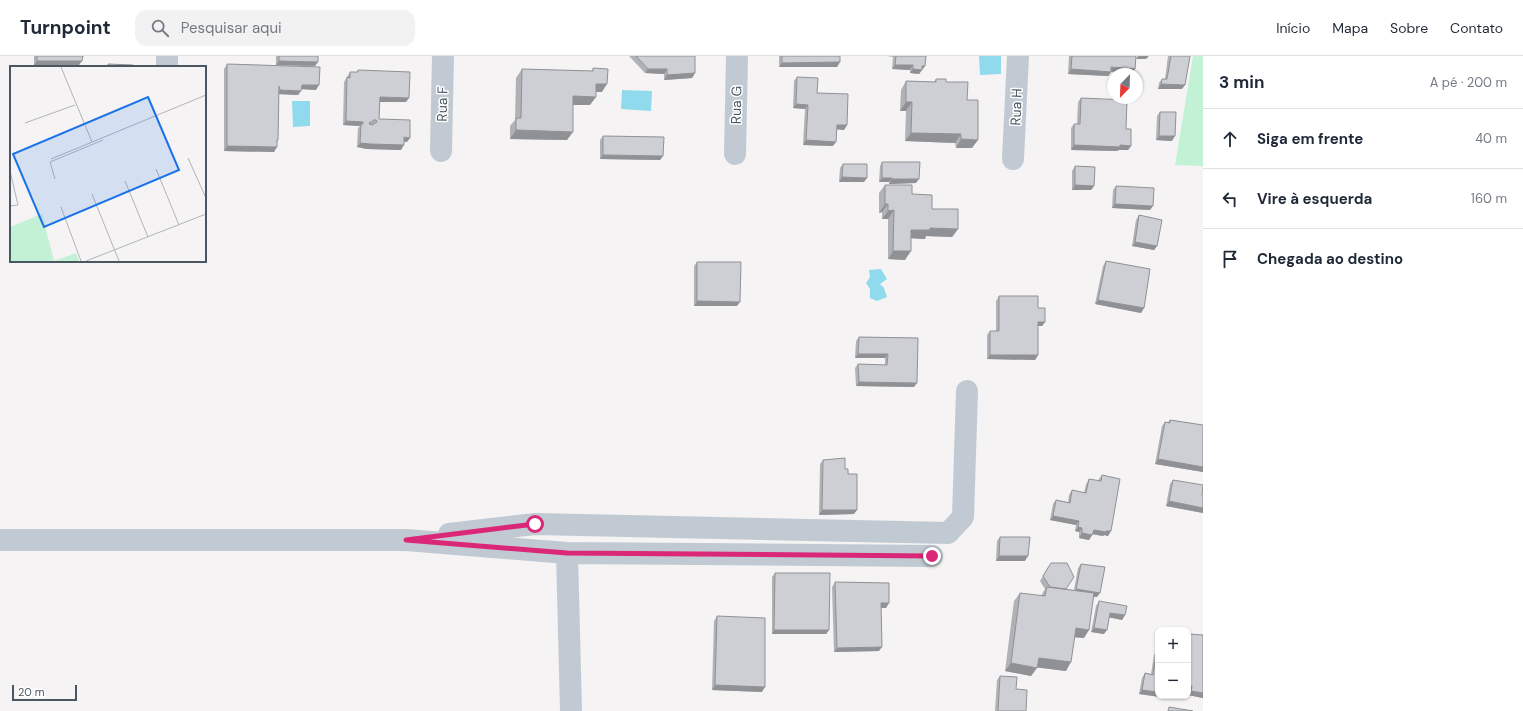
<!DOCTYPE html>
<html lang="pt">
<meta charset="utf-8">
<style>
body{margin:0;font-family:"DM Sans",sans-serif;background:#f2f2f3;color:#1f2937}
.controls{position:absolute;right:12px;bottom:12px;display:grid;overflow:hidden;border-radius:8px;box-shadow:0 1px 3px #0004}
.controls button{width:36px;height:36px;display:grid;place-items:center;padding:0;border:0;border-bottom:1px solid #e0e1e3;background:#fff;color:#1f2937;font:20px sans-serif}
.compass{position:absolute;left:1107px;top:12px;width:36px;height:36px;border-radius:50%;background:#fff;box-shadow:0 1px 3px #0004;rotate:203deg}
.scale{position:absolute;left:12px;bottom:10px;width:65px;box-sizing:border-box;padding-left:4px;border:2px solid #4a5661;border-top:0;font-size:11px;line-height:14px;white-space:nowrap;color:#4a5661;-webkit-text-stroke:3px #fff;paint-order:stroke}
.stop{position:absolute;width:12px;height:12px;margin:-9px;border:3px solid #db2777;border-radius:50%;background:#fff}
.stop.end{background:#db2777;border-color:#fff;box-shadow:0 1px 4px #0008}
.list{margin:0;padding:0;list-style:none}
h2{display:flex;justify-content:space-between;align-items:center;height:52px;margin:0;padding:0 16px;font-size:17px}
h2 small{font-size:13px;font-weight:400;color:#747a83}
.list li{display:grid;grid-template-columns:26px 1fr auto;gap:12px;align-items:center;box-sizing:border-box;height:60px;padding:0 16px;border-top:1px solid #e0e1e3}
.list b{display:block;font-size:15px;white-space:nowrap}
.list em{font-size:13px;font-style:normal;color:#747a83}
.icon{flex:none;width:22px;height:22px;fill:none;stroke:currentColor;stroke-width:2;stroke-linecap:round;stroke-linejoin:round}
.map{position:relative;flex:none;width:1203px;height:655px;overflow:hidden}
header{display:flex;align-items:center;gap:24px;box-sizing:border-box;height:56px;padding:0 20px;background:#fff;border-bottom:1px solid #e0e1e3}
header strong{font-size:19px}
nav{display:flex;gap:22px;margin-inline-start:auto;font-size:14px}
.search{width:280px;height:36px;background:#f2f2f3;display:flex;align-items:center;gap:10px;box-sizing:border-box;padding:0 14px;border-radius:12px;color:#747a83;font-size:15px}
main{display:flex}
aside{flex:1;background:#fff}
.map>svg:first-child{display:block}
.green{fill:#c3f1d5}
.water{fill:#90daee}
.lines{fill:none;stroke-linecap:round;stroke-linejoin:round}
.street{stroke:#c1cad2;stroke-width:22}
.wall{fill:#b0b2b7}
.shaded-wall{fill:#909195}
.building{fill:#cdcfd5;stroke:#909195;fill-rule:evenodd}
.route{stroke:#db2777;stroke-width:5}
.labels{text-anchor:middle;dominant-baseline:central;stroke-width:3;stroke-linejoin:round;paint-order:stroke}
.street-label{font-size:14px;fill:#4a5661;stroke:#fff}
.inset-road{fill:none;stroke:#b1b4b9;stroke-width:1}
.view{fill:#1a73e8;fill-opacity:0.15;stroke:#1a73e8;stroke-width:2}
.inset-edge{fill:none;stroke:#4a5661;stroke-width:2}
</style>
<header>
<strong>Turnpoint</strong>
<div class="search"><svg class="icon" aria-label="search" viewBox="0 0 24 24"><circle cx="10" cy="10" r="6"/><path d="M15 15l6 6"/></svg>Pesquisar aqui</div>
<nav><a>Início</a><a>Mapa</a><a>Sobre</a><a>Contato</a></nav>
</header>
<main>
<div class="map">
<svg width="1203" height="655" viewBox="0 0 1203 655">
<rect width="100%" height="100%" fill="#f5f3f3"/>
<path class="green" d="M 1193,0 L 1203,0 L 1203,110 L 1175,109 Z"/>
<path class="water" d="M 979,0 L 1001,0 L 1001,18 L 980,19 Z
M 622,34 L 652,35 L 651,55 L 621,53 Z
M 292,45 L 310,45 L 310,70 L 293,71 Z
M 881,213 L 887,223 L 880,228 L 884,232 L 887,241 L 877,245 L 870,242 L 870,233 L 866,227 L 870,221 L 869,214 Z"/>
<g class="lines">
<path class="street" d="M 167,11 L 167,0
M 441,95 L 443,0
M 735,98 L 737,0
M 1013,103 L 1018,0
M 449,478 L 535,468 L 948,477 L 963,461 L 967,335
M 0,484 L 406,484 L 567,497 L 932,500
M 567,497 L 571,655"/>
</g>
<path class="wall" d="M 34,0 L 83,0 L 79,9 L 34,9 Z
M 276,0 L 318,0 L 318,6 L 315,10 L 276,9 Z
M 629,0 L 695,0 L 695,17 L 692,22 L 664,24 L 664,18 L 645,17 Z
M 779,0 L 840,0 L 837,11 L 779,11 Z
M 887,0 L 926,0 L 925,10 L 919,18 L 910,17 L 910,14 L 892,13 L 893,1 Z
M 1069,0 L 1136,0 L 1135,13 L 1132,17 L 1111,16 L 1108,20 L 1068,18 Z
M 1168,0 L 1190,0 L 1182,33 L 1158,33 L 1159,27 L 1162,23 L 1165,23 Z
M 227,8 L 316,34 L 301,33 L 298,39 L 279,38 L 278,84 L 277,86 L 274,96 L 224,95 L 224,13 Z
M 593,12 L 602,36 L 596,36 L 590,49 L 573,49 L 567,84 L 510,83 L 510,70 L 515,64 L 516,22 L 522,13 L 592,15 Z
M 358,14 L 406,46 L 380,46 L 379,63 L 407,86 L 404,86 L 401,94 L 367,93 L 357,91 L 358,72 L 360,70 L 343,69 L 344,26 L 350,16 L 357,16 Z
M 797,21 L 817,37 L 847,69 L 844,74 L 837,73 L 833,90 L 803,89 L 805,53 L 793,52 L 794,25 Z
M 936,23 L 946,26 L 967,44 L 972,92 L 956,92 L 955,87 L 905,85 L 906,55 L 900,55 L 901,34 L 906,25 L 934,26 Z
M 1081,42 L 1126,73 L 1131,90 L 1128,94 L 1119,94 L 1117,95 L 1071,94 L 1071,72 L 1074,68 L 1077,68 L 1078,46 Z
M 1160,56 L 1172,85 L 1156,84 L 1157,60 Z
M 603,80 L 663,100 L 660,104 L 600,103 L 600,84 Z
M 882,106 L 916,127 L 889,128 L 889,126 L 879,126 L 880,110 Z
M 843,108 L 864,126 L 839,126 L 840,112 Z
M 1075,110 L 1094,130 L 1091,134 L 1072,134 L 1072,115 Z
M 885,129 L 912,138 L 932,153 L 958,173 L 952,181 L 926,180 L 925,183 L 911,182 L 905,204 L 888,203 L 888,163 L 882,163 L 882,156 L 879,157 L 879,137 Z
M 1116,130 L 1150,154 L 1112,152 L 1113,134 Z
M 1139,159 L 1157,190 L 1154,194 L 1132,190 L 1136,164 Z
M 1106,205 L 1144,252 L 1141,257 L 1095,248 L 1103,210 Z
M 697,206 L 737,250 L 694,250 L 694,210 Z
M 999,240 L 1038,252 L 1045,266 L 1042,270 L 1038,270 L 1038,299 L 1035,304 L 987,303 L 987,279 L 990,275 L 996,275 L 996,245 Z
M 859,281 L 918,282 L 914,331 L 856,330 L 855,312 L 858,308 L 885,309 L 885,302 L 855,302 L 856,285 Z
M 1170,364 L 1203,369 L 1203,416 L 1155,408 L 1162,370 L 1165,366 L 1168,366 Z
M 823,404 L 845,413 L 848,418 L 854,458 L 819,459 L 820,408 Z
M 1102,419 L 1111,475 L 1108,480 L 1104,479 L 1103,480 L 1093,478 L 1089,484 L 1079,482 L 1079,476 L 1075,475 L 1076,469 L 1050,464 L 1053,448 L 1056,444 L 1068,446 L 1069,439 L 1072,434 L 1084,437 L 1086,428 L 1089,423 L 1098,425 L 1099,423 Z
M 1173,424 L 1203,440 L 1203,457 L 1166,450 L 1170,428 Z
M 1000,481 L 1025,505 L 996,505 L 997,485 Z
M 1081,508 L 1097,541 L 1094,541 L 1084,582 L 1075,581 L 1066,615 L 1037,611 L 1031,620 L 1005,615 L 1014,545 L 1020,537 L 1041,540 L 1045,533 L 1040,525 L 1048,511 L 1066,533 L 1074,534 L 1078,512 Z
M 775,517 L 829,574 L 826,578 L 772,578 L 772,521 Z
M 835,526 L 886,552 L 881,552 L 879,595 L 834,596 L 832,531 Z
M 1099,545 L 1125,559 L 1122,564 L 1109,561 L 1104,578 L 1091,576 L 1096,550 Z
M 717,560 L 762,636 L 712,634 L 714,565 Z
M 1203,579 L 1203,642 L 1188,639 Z
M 1157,595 L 1158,640 L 1168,640 L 1166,642 L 1139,638 L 1142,622 L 1145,617 L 1151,618 L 1154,599 Z
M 1000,620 L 1016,633 L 1026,655 L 995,655 L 997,624 Z"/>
<path class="shaded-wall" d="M 1138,0 L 1149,0 L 1146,3 L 1136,3 Z
M 37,5 L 82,5 L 79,9 L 34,9 Z
M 279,5 L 318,6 L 315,10 L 276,9 Z
M 840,6 L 837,11 L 779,11 L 782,7 Z
M 895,9 L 913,9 L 910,14 L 892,13 Z
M 922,10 L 925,10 L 919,18 L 910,17 L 913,13 Z
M 1111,11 L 1135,13 L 1132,17 L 1108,15 Z
M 648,13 L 667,13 L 664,18 L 645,17 Z
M 1071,13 L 1111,16 L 1108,20 L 1068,18 Z
M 695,17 L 692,22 L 664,24 L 667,19 Z
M 596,28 L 607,28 L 602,36 L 590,36 Z
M 1161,28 L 1185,29 L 1182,33 L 1158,33 Z
M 302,29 L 319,29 L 316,34 L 299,33 Z
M 280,34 L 301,35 L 298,39 L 277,38 Z
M 573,40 L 596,41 L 590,49 L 567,49 Z
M 380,41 L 409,42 L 406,46 L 377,46 Z
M 906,46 L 912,46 L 906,55 L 900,55 Z
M 796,48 L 808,49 L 805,53 L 793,52 Z
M 346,65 L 363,66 L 361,70 L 361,68 L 360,70 L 343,69 Z
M 837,69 L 847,69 L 844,74 L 834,73 Z
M 516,74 L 573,76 L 567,84 L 510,83 Z
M 911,77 L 961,78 L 955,87 L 905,85 Z
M 1159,80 L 1175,80 L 1172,85 L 1156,84 Z
M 404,81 L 410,82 L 407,86 L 401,85 Z
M 961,83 L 978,84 L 972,92 L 956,92 Z
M 806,84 L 836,86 L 833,90 L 803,89 Z
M 360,87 L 404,89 L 401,94 L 367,93 L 357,91 Z
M 1074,89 L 1120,89 L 1131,90 L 1128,94 L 1119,94 L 1117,95 L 1071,94 Z
M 227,90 L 277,91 L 274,96 L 224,95 Z
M 603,99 L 663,100 L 660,104 L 600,103 Z
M 842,121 L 867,122 L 864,126 L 839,126 Z
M 882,122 L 892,122 L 889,126 L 879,126 Z
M 892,123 L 919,123 L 916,127 L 889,128 Z
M 1075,129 L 1094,130 L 1091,134 L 1072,134 Z
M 885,148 L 888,148 L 882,156 L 879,157 Z
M 1115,148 L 1153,150 L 1150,154 L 1112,152 Z
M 894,154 L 888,163 L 882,163 L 888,155 Z
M 930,172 L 958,173 L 952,181 L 926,180 L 925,183 L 905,182 L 911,174 Z
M 1135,186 L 1157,190 L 1154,194 L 1132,190 Z
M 893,195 L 911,195 L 905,204 L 888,203 Z
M 1098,244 L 1144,252 L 1141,257 L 1095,248 Z
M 697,245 L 740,246 L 737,250 L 694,250 Z
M 1038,266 L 1045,266 L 1042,270 L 1035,270 Z
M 858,298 L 888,298 L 885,302 L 855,302 Z
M 990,299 L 1038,299 L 1035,304 L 987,303 Z
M 859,326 L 917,327 L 914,331 L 856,330 Z
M 1158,403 L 1203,411 L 1203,416 L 1155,408 Z
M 1169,445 L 1203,452 L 1203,457 L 1166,450 Z
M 822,454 L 857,454 L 854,458 L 819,459 Z
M 1053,460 L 1079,465 L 1076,469 L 1050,464 Z
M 1078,471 L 1082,472 L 1079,476 L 1075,475 Z
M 1094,474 L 1106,475 L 1111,475 L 1108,480 L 1104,479 L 1103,480 L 1091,478 Z
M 1082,477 L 1092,479 L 1089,484 L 1079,482 Z
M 999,500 L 1028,500 L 1025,505 L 996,505 Z
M 1076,533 L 1100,537 L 1097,541 L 1073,538 Z
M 881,547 L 889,547 L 886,552 L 878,552 Z
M 1110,557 L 1125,559 L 1122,564 L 1107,561 Z
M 1076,572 L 1089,574 L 1084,582 L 1070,581 Z
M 1094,572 L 1107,574 L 1104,578 L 1091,576 Z
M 774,574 L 829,574 L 826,578 L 772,578 Z
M 882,591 L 879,595 L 834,596 L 837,592 Z
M 1039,602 L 1071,606 L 1066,615 L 1033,611 Z
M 1011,607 L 1037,612 L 1031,620 L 1005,615 Z
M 715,629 L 765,631 L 762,636 L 712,634 Z
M 1188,630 L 1192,630 L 1189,635 L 1188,634 Z
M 1142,634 L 1158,636 L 1158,640 L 1168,640 L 1166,642 L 1161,641 L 1139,638 Z
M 1191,635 L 1203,637 L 1203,642 L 1188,639 Z"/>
<path class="building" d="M 37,0 L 83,0 L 82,5 L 37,5 Z
M 279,0 L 318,0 L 318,6 L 279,5 Z
M 636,0 L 695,0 L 695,17 L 667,19 L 667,13 L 648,13 Z
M 782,0 L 840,0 L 840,6 L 782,7 Z
M 896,0 L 926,0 L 925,10 L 922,10 L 922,14 L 913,13 L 913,9 L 895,9 Z
M 1072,0 L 1136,0 L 1135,13 L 1111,11 L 1111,16 L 1071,13 Z
M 1171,0 L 1190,0 L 1185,29 L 1161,28 L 1162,23 L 1167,23 Z
M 108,8 L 133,9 L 133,11 L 108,11 Z
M 227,8 L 320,11 L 319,29 L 302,29 L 301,35 L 280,34 L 279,30 L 278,84 L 277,84 L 277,91 L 227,90 Z
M 593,12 L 608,13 L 607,28 L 596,28 L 596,41 L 573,40 L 573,76 L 516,74 L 516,62 L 521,62 L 522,13 L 593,15 Z
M 358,14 L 410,16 L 409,42 L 380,41 L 379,63 L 410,64 L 410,82 L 404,81 L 404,89 L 370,88 L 360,87 L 361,68 L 363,68 L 363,66 L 346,65 L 347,21 L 350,22 L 350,16 L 358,16 ZM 373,64 L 376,64 L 377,66 L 372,69 L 369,68 L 370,66 L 373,66 Z
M 797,21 L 818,22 L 817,37 L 848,38 L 847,69 L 837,69 L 836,86 L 806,84 L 808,49 L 796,48 Z
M 936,23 L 946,23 L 946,26 L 968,26 L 967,44 L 978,44 L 978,84 L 961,83 L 961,78 L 911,77 L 912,46 L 906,46 L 906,25 L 936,26 Z
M 1081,42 L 1127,44 L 1126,73 L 1131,73 L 1131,90 L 1120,89 L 1120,91 L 1074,89 L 1074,68 L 1080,68 Z
M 1160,56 L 1176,56 L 1175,80 L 1159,80 Z
M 603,80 L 664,81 L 663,100 L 603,99 Z
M 882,106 L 920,106 L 919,123 L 892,123 L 892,122 L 882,122 Z
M 843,108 L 867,108 L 867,122 L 842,121 Z
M 1075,110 L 1095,111 L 1094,130 L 1075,129 Z
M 885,129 L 912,129 L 912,138 L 932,139 L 932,153 L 958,153 L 958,173 L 930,172 L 930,174 L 911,174 L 911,195 L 893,195 L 894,154 L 888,155 L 888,148 L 885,148 Z
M 1116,130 L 1154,132 L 1153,150 L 1115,148 Z
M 1139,159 L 1162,164 L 1157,190 L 1135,186 Z
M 1106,205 L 1150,213 L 1144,252 L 1098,244 Z
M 697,206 L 741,206 L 740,246 L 697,245 Z
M 999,240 L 1038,240 L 1038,252 L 1045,252 L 1045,266 L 1038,266 L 1038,299 L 990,299 L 990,275 L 999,275 Z
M 859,281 L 918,282 L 917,327 L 859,326 L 858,308 L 887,309 L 888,298 L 858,298 Z
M 1170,364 L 1203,369 L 1203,411 L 1158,403 L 1165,366 L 1170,367 Z
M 845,402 L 845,413 L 848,413 L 848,418 L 857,418 L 857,454 L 822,454 L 823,404 Z
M 1102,419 L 1120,423 L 1111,475 L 1106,475 L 1106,476 L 1094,474 L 1092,479 L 1082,477 L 1082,472 L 1078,471 L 1079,465 L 1053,460 L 1056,444 L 1070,447 L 1072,434 L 1086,437 L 1089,423 L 1101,425 Z
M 1173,424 L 1203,429 L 1202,440 L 1203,440 L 1203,452 L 1169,445 Z
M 1000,481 L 1030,481 L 1028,500 L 999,500 Z
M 1051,507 L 1067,507 L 1074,521 L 1066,533 L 1050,531 L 1043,520 Z
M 1081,508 L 1105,511 L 1100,537 L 1076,533 Z
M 775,517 L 830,517 L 829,574 L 774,574 Z
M 835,526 L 889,527 L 889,547 L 881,547 L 882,591 L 837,592 Z
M 1047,531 L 1094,537 L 1089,574 L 1076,572 L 1071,606 L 1039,602 L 1037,612 L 1011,607 L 1020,537 L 1045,540 Z
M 1099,545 L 1127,550 L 1125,559 L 1110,557 L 1107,574 L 1094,572 Z
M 717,560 L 765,562 L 765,631 L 715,629 Z
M 1188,578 L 1203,579 L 1203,637 L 1191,635 L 1192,630 L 1188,630 Z
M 1157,595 L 1158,595 L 1158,636 L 1142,634 L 1145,617 L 1153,619 Z
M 1000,620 L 1017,621 L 1016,633 L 1027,634 L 1026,655 L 998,655 Z
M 1169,651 L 1193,655 L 1168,655 Z"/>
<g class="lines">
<path class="route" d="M 535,468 L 406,484 L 567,497 L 932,500"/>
</g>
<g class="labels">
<g class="street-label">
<text transform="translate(442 48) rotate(-89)">Rua F</text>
<text transform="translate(736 49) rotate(-89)">Rua G</text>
<text transform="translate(1016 51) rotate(-88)">Rua H</text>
</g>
</g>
<g transform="translate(10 10)">
<rect width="196" height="196" fill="#f5f3f3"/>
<path d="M 32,148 L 44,195 L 66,187 L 69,195 L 0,195 L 0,161 Z" fill="#c3f1d5"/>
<path class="inset-road" d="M 51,1 L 82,76M 15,57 L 65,39M 178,92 L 196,132M 41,93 L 196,29M 146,103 L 169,159M 0,105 L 8,139 L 0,140M 45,113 L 40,96 L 93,74M 115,115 L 138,171M 82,128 L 109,195M 51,141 L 71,195M 76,195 L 196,148"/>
<path class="view" d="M 138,31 L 169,104 L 34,161 L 3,88 Z"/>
<rect width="196" height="196" class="inset-edge"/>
</g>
</svg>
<div class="controls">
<button>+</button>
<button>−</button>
</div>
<svg class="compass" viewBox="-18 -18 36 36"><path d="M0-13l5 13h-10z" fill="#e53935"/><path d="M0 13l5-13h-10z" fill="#747a83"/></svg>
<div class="scale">20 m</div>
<div class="stop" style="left:535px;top:468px"></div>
<div class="stop end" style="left:932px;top:500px"></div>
</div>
<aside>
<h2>3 min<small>A pé · 200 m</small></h2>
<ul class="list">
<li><svg class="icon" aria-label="ahead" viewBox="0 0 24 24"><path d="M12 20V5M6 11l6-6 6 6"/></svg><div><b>Siga em frente</b></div><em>40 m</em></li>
<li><svg class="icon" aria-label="left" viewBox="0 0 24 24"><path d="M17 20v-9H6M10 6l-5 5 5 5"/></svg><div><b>Vire à esquerda</b></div><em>160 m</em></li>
<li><svg class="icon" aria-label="arrive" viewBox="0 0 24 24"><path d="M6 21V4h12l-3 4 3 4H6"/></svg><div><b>Chegada ao destino</b></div></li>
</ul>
</aside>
</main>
